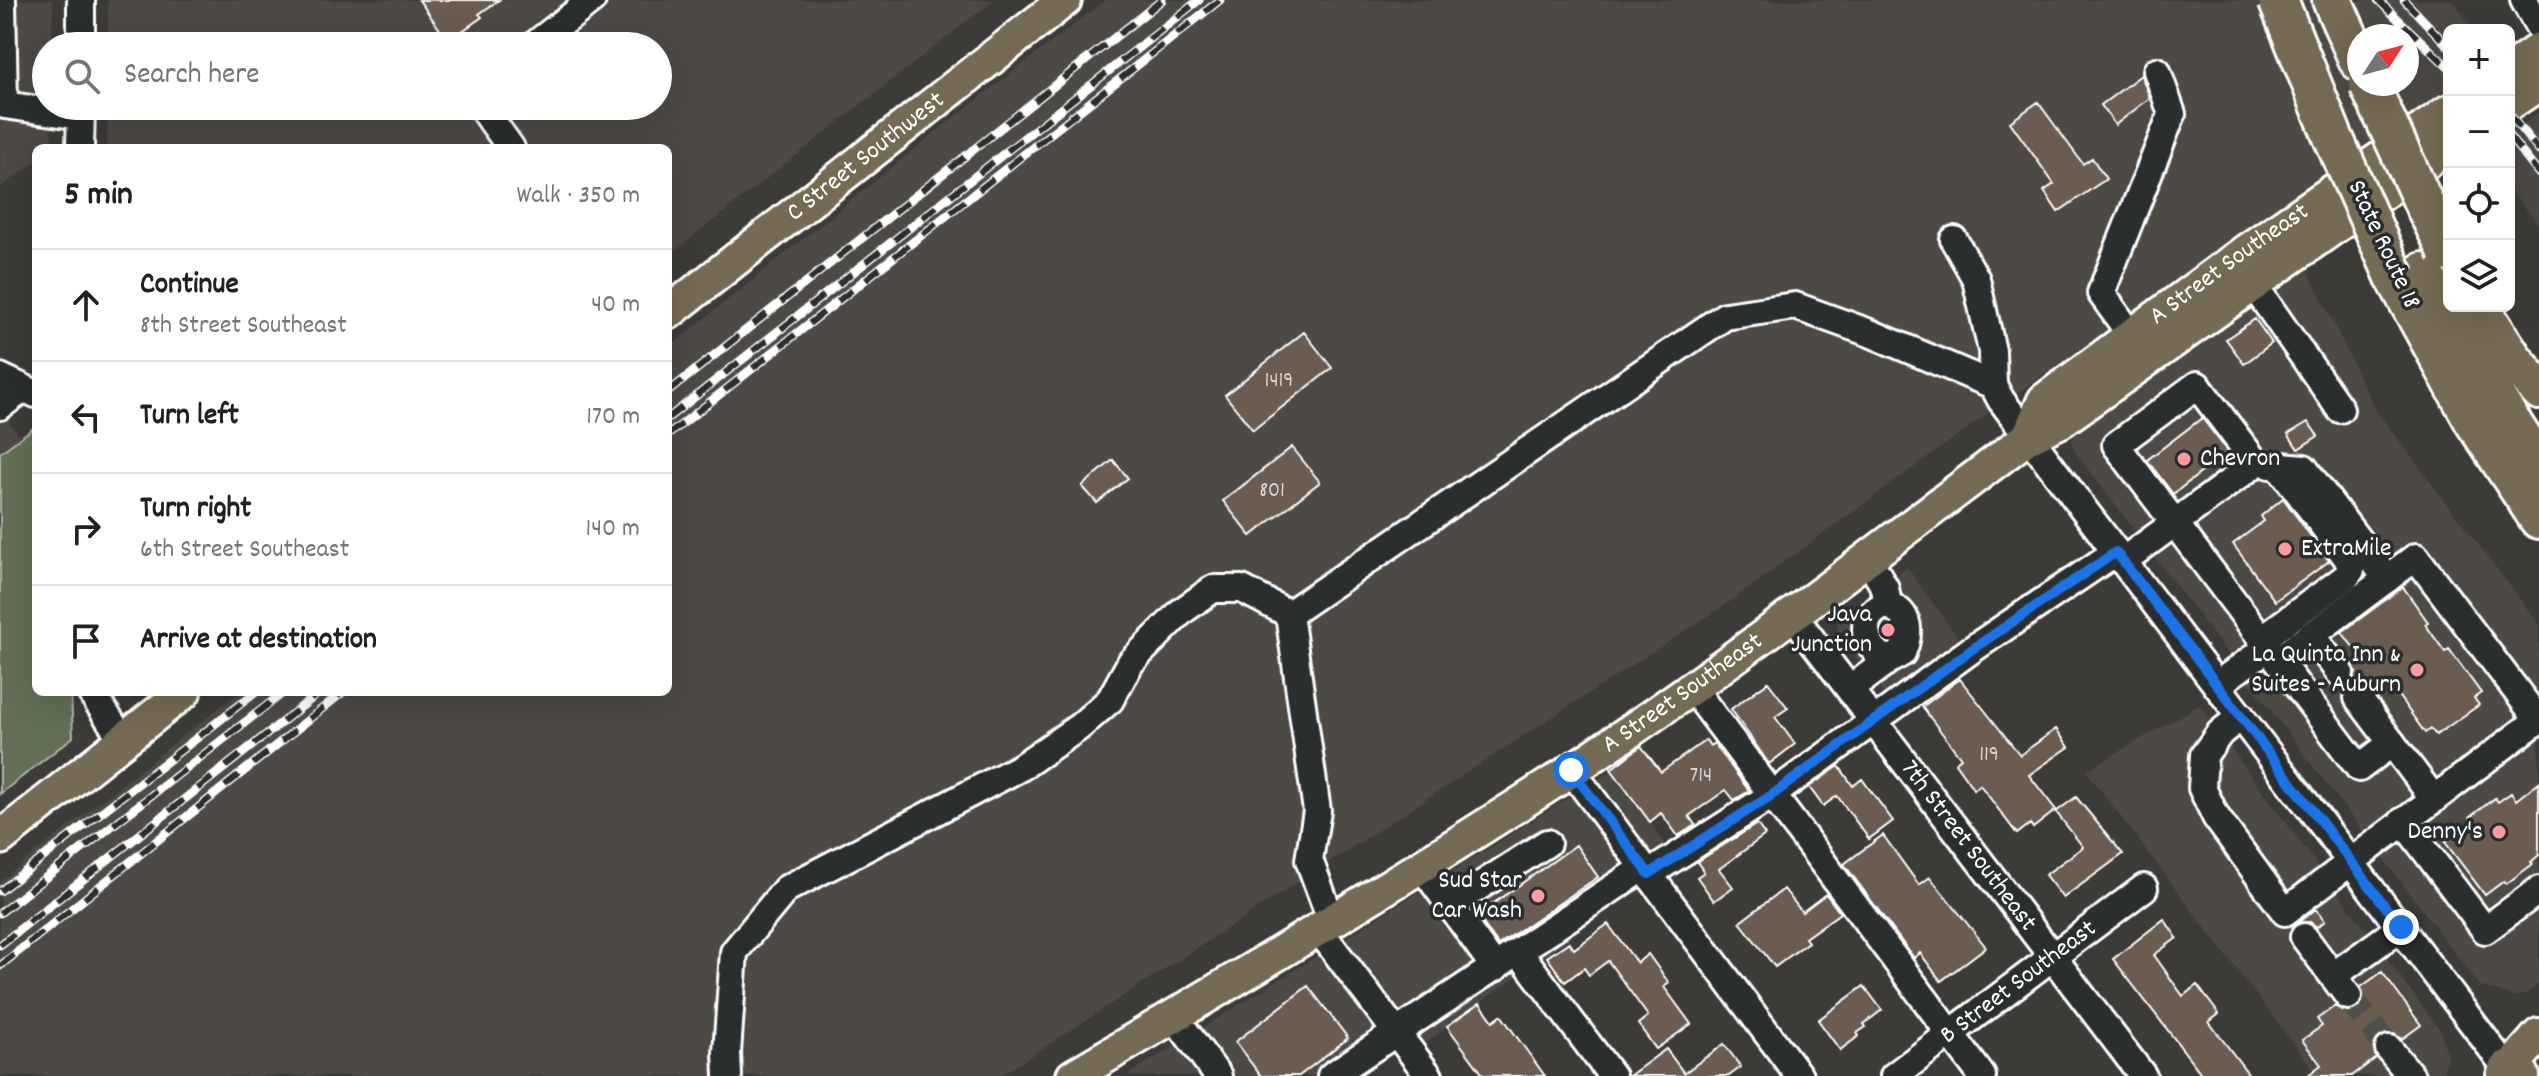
<!DOCTYPE html>
<meta charset="utf-8">
<style>
body{margin:0;font-family:Dekko,sans-serif;background:#f6f6f6;color:#202124}
.controls{position:absolute;right:24px;top:24px;display:grid;overflow:hidden;border-radius:12px;box-shadow:0 8px 32px #0002}
.controls button{width:72px;height:72px;display:grid;place-items:center;padding:0;border:0;border-bottom:2px solid #e0e0e0;background:#fff;color:#202124;font:40px sans-serif}
.compass{position:absolute;left:2347px;top:24px;width:72px;height:72px;border-radius:50%;background:#fff;box-shadow:0 8px 32px #0002;rotate:54deg}
.stop{position:absolute;width:24px;height:24px;margin:-18px;border:6px solid #1a73e8;border-radius:50%;background:#fff}
.stop.end{background:#1a73e8;border-color:#fff;box-shadow:0 2px 8px #0008}
.list{margin:0;padding:0;list-style:none}
h2{display:flex;justify-content:space-between;align-items:center;height:104px;margin:0;padding:0 32px;font-size:34px}
h2 small{font-size:26px;font-weight:400;color:#757577}
.list li{display:grid;grid-template-columns:52px 1fr auto;gap:24px;align-items:center;box-sizing:border-box;height:112px;padding:0 32px;border-top:2px solid #e0e0e0}
.list b{display:block;font-size:30px;white-space:nowrap}
.list p{margin:0;font-size:26px;white-space:nowrap;color:#757577}
.list em{font-size:26px;font-style:normal;color:#757577}
.icon{flex:none;width:44px;height:44px;fill:none;stroke:currentColor;stroke-width:2;stroke-linecap:round;stroke-linejoin:round}
.map{position:relative;flex:none;width:2539px;height:1076px;overflow:hidden}
.search{position:absolute;background:#fff;box-shadow:0 8px 32px #0002;left:32px;top:32px;width:640px;height:88px;display:flex;align-items:center;gap:20px;box-sizing:border-box;padding:0 28px;border-radius:44px;color:#757577;font-size:30px}
.panel{position:absolute;background:#fff;box-shadow:0 8px 32px #0002;left:32px;top:144px;width:640px;height:552px;border-radius:12px}
.map>svg:first-child{display:block}
.built{fill:#4e4944;fill-rule:evenodd}
.green{fill:#626e54;stroke:#b0b6aa;stroke-width:2}
.building{fill:#6a5c51;stroke:#fff;stroke-width:2}
.lines{fill:none;stroke-linecap:round;stroke-linejoin:round}
.minor-tunnel{stroke:#504f4c;stroke-width:26;stroke-dasharray:26 13;stroke-linecap:butt}
.minor-casing{stroke:#fff;stroke-width:32}
.major-casing{stroke:#fff;stroke-width:38}
.highway-casing{stroke:#fff;stroke-width:44}
.minor{stroke:#2a2d2e;stroke-width:26}
.major{stroke:#756b52;stroke-width:32}
.highway{stroke:#756b52;stroke-width:38}
.rail-casing{stroke:#fff;stroke-width:9}
.rail{stroke:#2a2d2e;stroke-width:6;stroke-dasharray:18;stroke-linecap:butt}
.highway-bridge-casing{stroke:#fff;stroke-width:44;stroke-linecap:butt}
.highway-bridge{stroke:#756b52;stroke-width:38}
.route{stroke:#1a73e8;stroke-width:10}
.poi-dot{fill:#ff9aa2;stroke:#2a2d2e;stroke-width:3}
.labels{text-anchor:middle;dominant-baseline:central;stroke-width:7;stroke-linejoin:round;paint-order:stroke}
.number-label{font-size:22px;fill:#dad6d4}
.street-label{font-size:26px;fill:#fff;stroke:#2a2d2e}
.poi-label{font-size:26px;fill:#fff;stroke:#2a2d2e;text-anchor:end}
</style>
<div class="map">
<svg width="2539" height="1076" viewBox="0 0 2539 1076">
<rect width="100%" height="100%" fill="#3d3b38"/>
<filter id="ink" filterUnits="userSpaceOnUse"><feTurbulence type="fractalNoise" baseFrequency=".0125" numOctaves="2"/><feDisplacementMap in="SourceGraphic" scale="16" xChannelSelector="R" yChannelSelector="G"/><feConvolveMatrix kernelMatrix="1 2 1 2 8 2 1 2 1" color-interpolation-filters="sRGB"/></filter>
<g filter="url(#ink)">
<path class="built" d="M 0,0 L 53,0 L 52,46 L 46,46 L 46,106 L 52,106 L 51,148 L 36,148 L 36,161 L 0,188 Z
M 108,0 L 994,0 L 668,256 L 668,148 L 107,148 L 108,106 L 658,106 L 658,46 L 108,46 Z
M 1106,0 L 2452,0 L 2474,30 L 2449,30 L 2449,87 L 1975,423 L 1725,605 L 1000,1076 L 0,1076 L 0,881 L 239,692 L 668,692 L 668,348 L 943,126 ZM 2359,36 L 2407,36 L 2407,84 L 2359,84 Z
M 2539,112 L 2539,225 L 2509,189 L 2509,135 Z
M 2304,262 L 2375,409 L 2539,624 L 2539,984 L 2526,994 L 2514,997 L 2480,986 L 2074,451 L 2072,444 L 2075,429 Z
M 0,410 L 21,438 L 0,453 Z
M 1907,567 L 1974,660 L 1900,715 L 1837,635 L 1838,620 Z
M 2199,705 L 2440,1030 L 2447,1054 L 2443,1076 L 2318,1076 L 2086,771 Z
M 1613,770 L 1676,860 L 1399,1062 L 1387,1047 L 1346,1076 L 1126,1076 Z"/>
<path class="green" d="M 36,426 L 36,692 L 71,692 L 73,737 L 0,794 L 0,453 Z"/>
<path class="building" d="M 419,0 L 499,0 L 479,14 L 482,17 L 448,41 Z
M 2141,75 L 2150,98 L 2115,125 L 2101,105 Z
M 2038,102 L 2083,164 L 2092,158 L 2106,179 L 2058,212 L 2044,191 L 2054,184 L 2010,122 Z
M 2255,319 L 2272,343 L 2244,364 L 2226,339 Z
M 1304,332 L 1332,368 L 1253,430 L 1225,395 Z
M 2202,418 L 2228,452 L 2173,494 L 2147,460 Z
M 2308,422 L 2318,436 L 2298,449 L 2288,434 Z
M 1292,447 L 1320,482 L 1251,536 L 1223,501 Z
M 1113,460 L 1128,478 L 1097,503 L 1082,486 Z
M 2283,498 L 2329,561 L 2275,601 L 2233,544 L 2264,521 L 2261,516 Z
M 2403,587 L 2428,622 L 2425,624 L 2445,652 L 2449,649 L 2481,693 L 2474,698 L 2479,705 L 2436,735 L 2431,729 L 2425,733 L 2389,683 L 2383,688 L 2379,682 L 2371,688 L 2364,683 L 2351,684 L 2356,672 L 2353,664 L 2361,658 L 2342,632 Z
M 1960,679 L 2020,755 L 2056,729 L 2069,747 L 2029,775 L 2056,810 L 2033,828 L 2030,824 L 2017,834 L 1980,785 L 1974,790 L 1955,763 L 1961,758 L 1922,707 Z
M 1768,682 L 1788,708 L 1775,717 L 1795,744 L 1769,764 L 1731,709 Z
M 1706,740 L 1710,746 L 1714,743 L 1749,791 L 1734,800 L 1726,790 L 1689,816 L 1695,825 L 1678,836 L 1661,813 L 1650,822 L 1611,769 L 1641,746 L 1661,772 Z
M 1839,766 L 1853,786 L 1862,779 L 1893,821 L 1869,839 L 1837,796 L 1823,806 L 1809,787 Z
M 2539,782 L 2539,855 L 2531,862 L 2533,864 L 2506,884 L 2504,881 L 2485,895 L 2445,842 L 2473,822 L 2470,817 L 2495,798 L 2498,802 L 2511,793 L 2516,800 Z
M 2076,797 L 2123,854 L 2063,898 L 2045,875 L 2083,847 L 2056,812 Z
M 1757,824 L 1765,835 L 1719,869 L 1733,887 L 1714,901 L 1697,877 L 1704,872 L 1697,862 Z
M 1883,835 L 1919,885 L 1930,877 L 1986,947 L 1941,981 L 1920,953 L 1914,958 L 1844,864 Z
M 1576,845 L 1598,877 L 1498,945 L 1477,915 Z
M 1784,889 L 1802,912 L 1826,894 L 1840,913 L 1805,938 L 1808,942 L 1775,967 L 1740,922 Z
M 2316,909 L 2325,921 L 2317,927 L 2310,922 L 2297,923 Z
M 2164,919 L 2177,938 L 2154,955 L 2183,996 L 2197,985 L 2219,1014 L 2209,1022 L 2250,1076 L 2203,1076 L 2113,959 Z
M 1608,924 L 1637,963 L 1648,954 L 1669,983 L 1664,987 L 1691,1024 L 1656,1049 L 1638,1024 L 1648,1016 L 1608,961 L 1589,975 L 1584,968 L 1565,982 L 1547,957 L 1569,942 L 1574,949 Z
M 2382,972 L 2421,1025 L 2402,1039 L 2394,1034 L 2380,1036 L 2374,1044 L 2376,1058 L 2352,1076 L 2307,1076 L 2321,1065 L 2302,1040 L 2322,1026 L 2317,1019 L 2335,1006 L 2342,1011 L 2357,1009 L 2363,1002 L 2361,987 Z
M 1308,986 L 1348,1038 L 1299,1076 L 1261,1076 L 1235,1042 Z
M 1864,986 L 1882,1010 L 1864,1024 L 1866,1027 L 1857,1033 L 1859,1036 L 1840,1050 L 1818,1020 Z
M 1480,1003 L 1493,1021 L 1501,1015 L 1545,1076 L 1484,1076 L 1447,1026 Z
M 1724,1044 L 1741,1067 L 1729,1076 L 1629,1076 L 1666,1049 L 1684,1073 Z"/>
<g class="lines">
<path class="minor-tunnel" d="M 2348,996 L 2389,1049"/>
<g class="minor-casing">
<g id="minor">
<path d="M 2,0 L 4,105 L 81,116"/>
<path d="M 2524,0 L 2539,27"/>
<path d="M 81,46 L 81,0"/>
<path d="M 533,46 L 592,0"/>
<path d="M 481,106 L 511,148"/>
<path d="M 80,148 L 81,106"/>
<path d="M 1954,240 L 1976,279 L 1992,351 L 1993,385 L 2001,400 L 2508,1070"/>
<path d="M 2253,284 L 2340,409"/>
<path d="M 2131,335 L 2101,293 L 2172,114 L 2157,71"/>
<path d="M 0,377 L 36,394"/>
<path d="M 0,406 L 23,389"/>
<path d="M 2270,465 L 2304,468 L 2387,579"/>
<path d="M 1868,558 L 1885,588 L 1888,605"/>
<path d="M 2123,561 L 2256,463 L 2197,385 L 2116,445 C 2197,553 2278,660 2359,768 L 2392,743"/>
<path id="s1" d="M 1793,615 L 2143,1076"/>
<path d="M 2311,635 L 2340,673"/>
<path d="M 2262,639 L 2346,577 L 2351,570 L 2348,559 L 2279,466"/>
<path d="M 2278,660 L 2416,557 L 2539,721"/>
<path d="M 2217,685 L 2268,647"/>
<path d="M 1691,686 L 1982,1076"/>
<path d="M 1850,689 L 1889,660 L 1902,653 C 1910,634 1911,613 1888,605 C 1857,611 1860,648 1889,660"/>
<path d="M 91,692 L 123,740"/>
<path d="M 2358,698 L 2434,799"/>
<path d="M 2241,716 L 2220,733 L 2204,755 L 2202,788 L 2216,817 L 2285,912 L 2538,720"/>
<path d="M 1571,770 L 1799,1076"/>
<path d="M 2403,821 L 2485,930 L 2539,890"/>
<path d="M 1421,865 L 1495,968"/>
<path d="M 1649,874 L 1772,795 L 1971,650 L 2116,552"/>
<path d="M 1450,905 L 1547,843"/>
<path d="M 1332,922 L 1309,860 L 1317,811 L 1289,614 L 1725,316 L 1795,306 L 1870,333 L 1993,385"/>
<path d="M 1319,930 L 1429,1076"/>
<path d="M 2304,937 L 2333,976 L 2401,927"/>
<path d="M 1519,952 L 1612,1076"/>
<path d="M 2333,976 L 2348,996"/>
<path d="M 1174,1016 L 1218,1076"/>
<path d="M 2389,1049 L 2411,1076"/>
<path d="M 728,1076 L 727,1053 L 734,952 L 786,889 L 1021,767 L 1079,727 L 1110,700 L 1131,662 L 1182,611 L 1213,589 L 1242,589 L 1289,614"/>
<path d="M 1331,1076 L 1643,868"/>
<path id="s2" d="M 1894,1076 L 2144,888"/>
</g>
</g>
<g class="major-casing">
<g id="major">
<path d="M 2509,70 L 2539,49"/>
<path d="M 2509,104 L 2539,84"/>
<path id="s3" d="M 668,313 L 1065,0"/>
<path id="s4" d="M 2028,437 L 2044,400 L 2243,253 L 2449,111"/>
<path d="M 0,838 L 184,692"/>
<path id="s5" d="M 1073,1076 C 1240,977 1406,878 1569,772 C 1727,668 1877,551 2028,437 L 2061,421 L 2449,146"/>
<path d="M 2503,1076 L 2539,1035"/>
</g>
</g>
<g class="highway-casing">
<path id="highway" d="M 2332,0 L 2359,61
M 2423,272 L 2474,364 L 2539,465
M 2395,277 L 2474,421 L 2539,519
M 2479,306 L 2513,359 L 2539,390
M 2508,1070 L 2520,1076"/>
</g>
<use href="#minor" class="minor"/>
<use href="#major" class="major"/>
<use href="#highway" class="highway"/>
<g class="rail-casing">
<path id="rail" d="M 2378,0 L 2449,68
M 2404,0 L 2449,47
M 2509,114 L 2539,151
M 2509,136 L 2539,174
M 668,392 L 1162,0
M 668,418 L 1199,0
M 668,435 L 1220,0
M 0,891 L 256,692
M 0,913 L 284,692
M 0,945 L 320,692
M 0,966 L 343,692"/>
</g>
<use href="#rail" class="rail"/>
<g class="highway-bridge-casing">
<path id="highway-bridge" d="M 2278,0 L 2333,137 L 2395,277
M 2369,84 L 2425,206 L 2448,252"/>
</g>
<use href="#highway-bridge" class="highway-bridge"/>
</g>
</g>
<g class="lines" filter="url(#ink)">
<path class="route" d="M 1571,770 L 1649,874 L 1772,795 L 1971,650 L 2116,552 L 2401,927"/>
</g>
<g class="poi-dot">
<circle cx="2184" cy="459" r="8"/>
<circle cx="2285" cy="549" r="8"/>
<circle cx="1888" cy="630" r="8"/>
<circle cx="2417" cy="670" r="8"/>
<circle cx="2499" cy="832" r="8"/>
<circle cx="1538" cy="896" r="8"/>
</g>
<g class="labels">
<g class="number-label">
<text x="1279" y="381">1419</text>
<text x="1272" y="491">801</text>
<text x="1989" y="755">119</text>
<text x="1701" y="776">714</text>
</g>
<g class="street-label">
<text stroke="none"><textPath href="#s3" startOffset="252">C Street Southwest</textPath></text>
<text transform="translate(2383 245) rotate(65)">State Route 18</text>
<text stroke="none"><textPath href="#s4" startOffset="270">A Street Southeast</textPath></text>
<text stroke="none"><textPath href="#s5" startOffset="720">A Street Southeast</textPath></text>
<text stroke="none"><textPath href="#s1" startOffset="290">7th Street Southeast</textPath></text>
<text stroke="none"><textPath href="#s2" startOffset="156">B Street Southeast</textPath></text>
</g>
<g class="poi-label">
<text x="2200" y="459" text-anchor="start">Chevron</text>
<text x="2301" y="549" text-anchor="start">ExtraMile</text>
<text x="1872" y="615">Java<tspan x="1872" dy="30">Junction</tspan></text>
<text x="2401" y="655">La Quinta Inn &amp;<tspan x="2401" dy="30">Suites - Auburn</tspan></text>
<text x="2483" y="832">Denny's</text>
<text x="1522" y="881">Sud Star<tspan x="1522" dy="30">Car Wash</tspan></text>
</g>
</g>
</svg>
<div class="controls">
<button>+</button>
<button>−</button>
<button><svg class="icon" aria-label="locate" viewBox="0 0 24 24"><circle cx="12" cy="12" r="6"/><path d="M12 2v4M12 18v4M2 12h4M18 12h4"/></svg></button>
<button><svg class="icon" aria-label="layers" viewBox="0 0 24 24"><path d="M12 4l9 5-9 5-9-5zM3 14l9 5 9-5"/></svg></button>
</div>
<svg class="compass" viewBox="-18 -18 36 36"><path d="M0-13l5 13h-10z" fill="#e53935"/><path d="M0 13l5-13h-10z" fill="#757577"/></svg>
<div class="stop" style="left:1571px;top:770px"></div>
<div class="stop end" style="left:2401px;top:927px"></div>
<div class="search"><svg class="icon" aria-label="search" viewBox="0 0 24 24"><circle cx="10" cy="10" r="6"/><path d="M15 15l6 6"/></svg>Search here</div>
<section class="panel">
<h2>5 min<small>Walk · 350 m</small></h2>
<ul class="list">
<li><svg class="icon" aria-label="ahead" viewBox="0 0 24 24"><path d="M12 20V5M6 11l6-6 6 6"/></svg><div><b>Continue</b><p>8th Street Southeast</p></div><em>40 m</em></li>
<li><svg class="icon" aria-label="left" viewBox="0 0 24 24"><path d="M17 20v-9H6M10 6l-5 5 5 5"/></svg><div><b>Turn left</b></div><em>170 m</em></li>
<li><svg class="icon" aria-label="right" viewBox="0 0 24 24"><path d="M7 20v-9h11M14 6l5 5-5 5"/></svg><div><b>Turn right</b><p>6th Street Southeast</p></div><em>140 m</em></li>
<li><svg class="icon" aria-label="arrive" viewBox="0 0 24 24"><path d="M6 21V4h12l-3 4 3 4H6"/></svg><div><b>Arrive at destination</b></div></li>
</ul>
</section>
</div>
